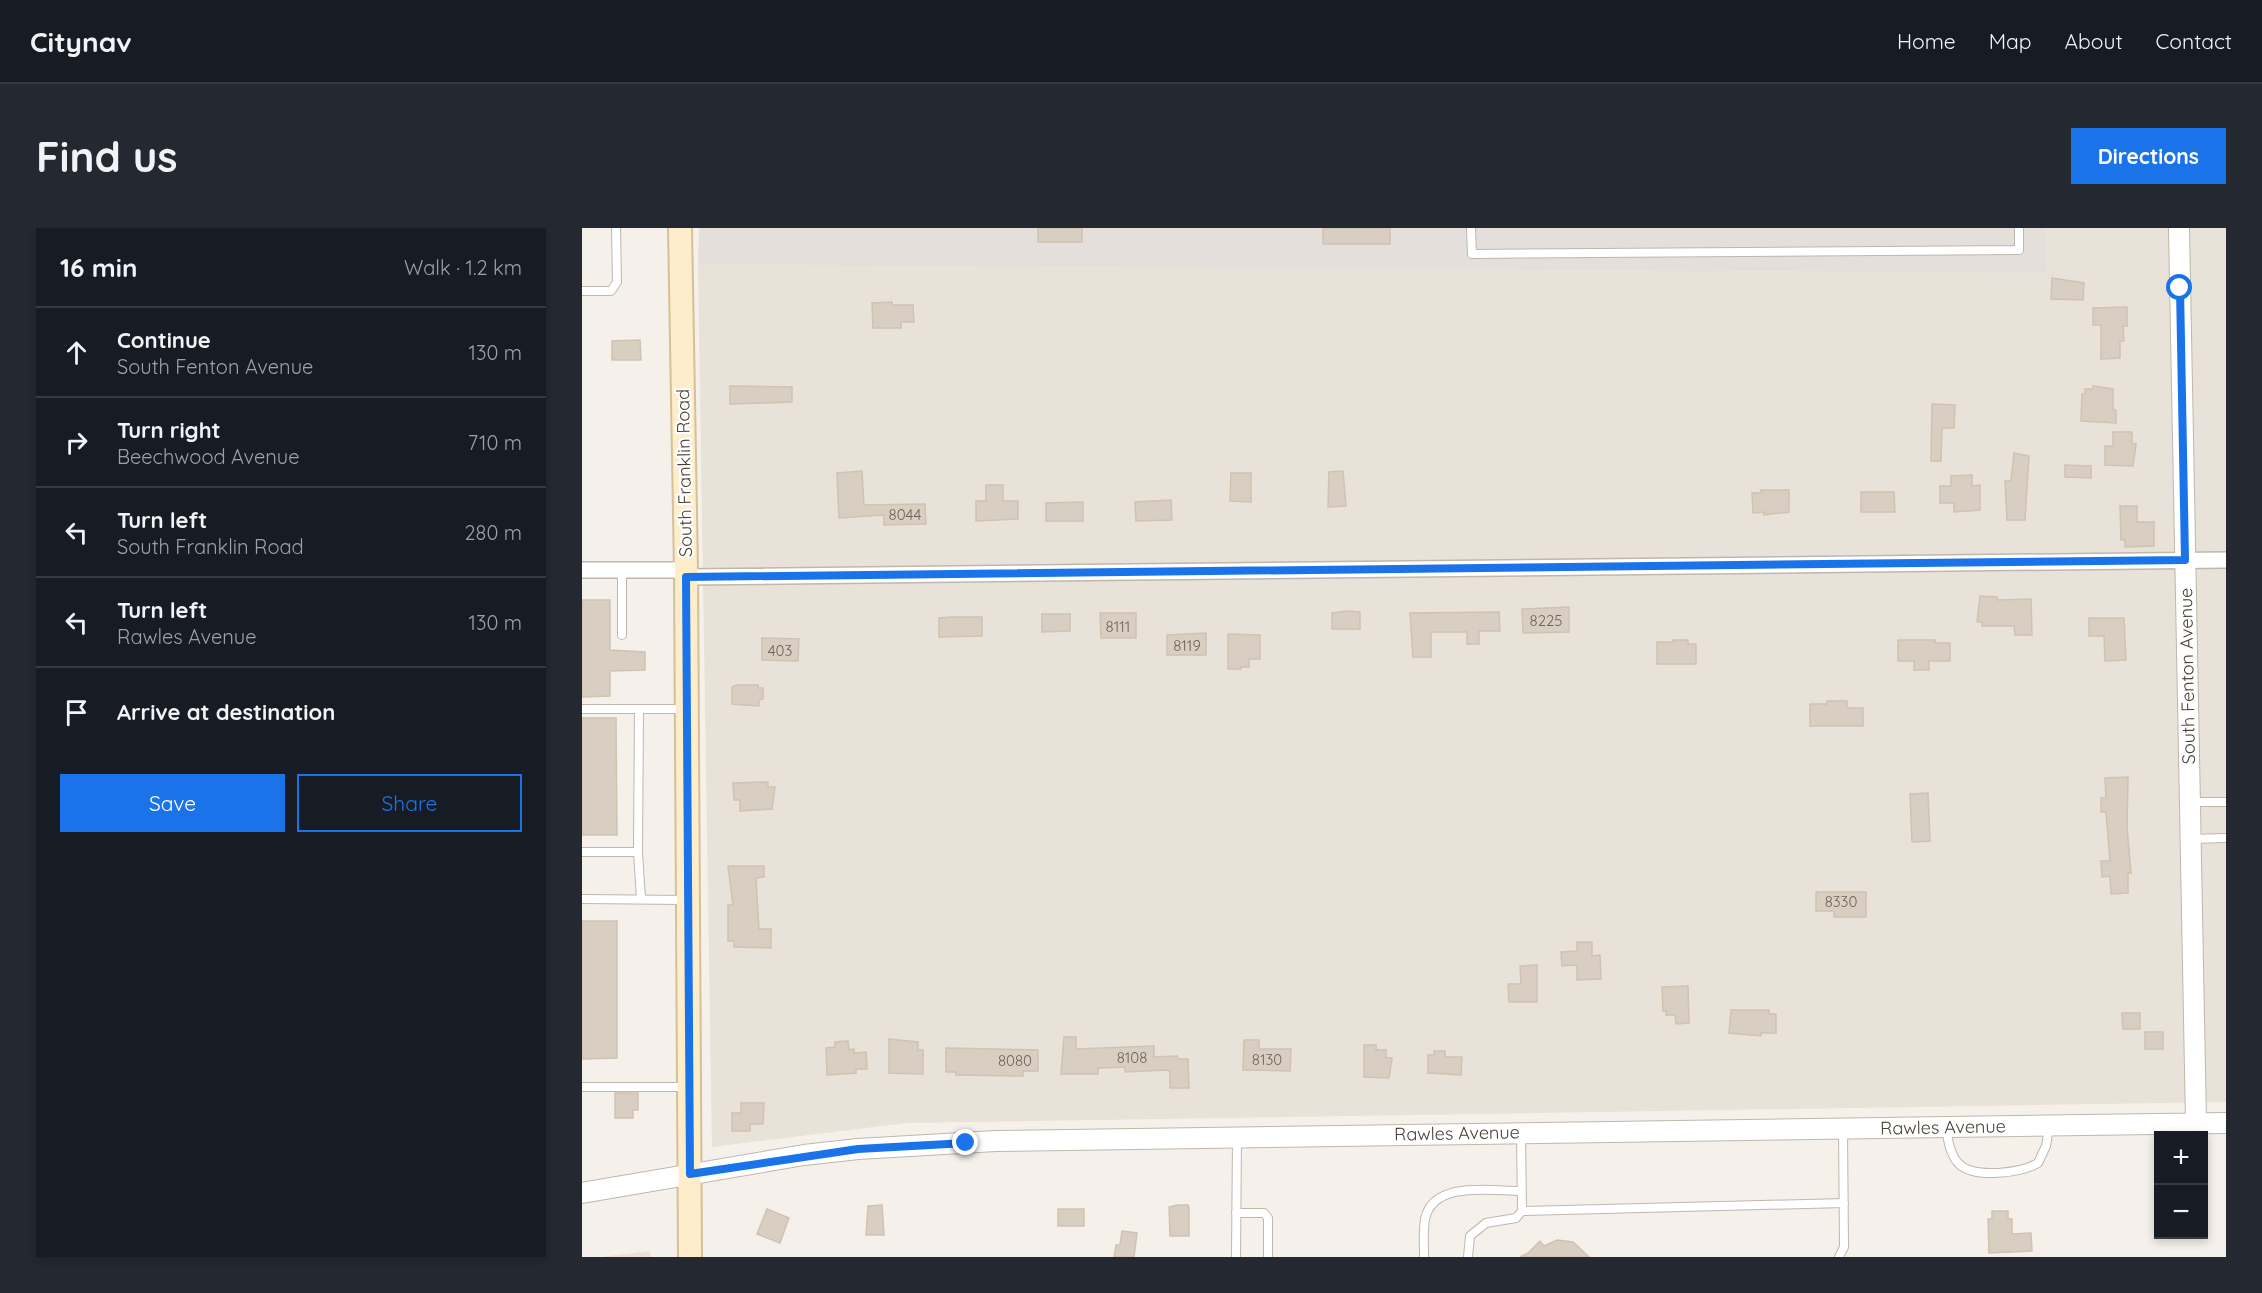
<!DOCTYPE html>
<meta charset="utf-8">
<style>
body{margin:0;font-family:Quicksand,sans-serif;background:#242831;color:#f1f3f6}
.controls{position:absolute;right:18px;bottom:18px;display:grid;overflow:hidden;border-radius:0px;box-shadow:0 3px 9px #0003}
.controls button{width:54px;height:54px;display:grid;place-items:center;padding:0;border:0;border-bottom:2px solid #363941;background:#171b24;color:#f1f3f6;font:30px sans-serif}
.stop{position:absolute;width:18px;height:18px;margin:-14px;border:4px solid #1a73e8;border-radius:50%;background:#fff}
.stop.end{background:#1a73e8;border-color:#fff;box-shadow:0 2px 6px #0008}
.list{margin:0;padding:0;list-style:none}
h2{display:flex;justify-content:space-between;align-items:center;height:78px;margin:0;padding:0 24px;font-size:26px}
h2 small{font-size:20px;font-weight:400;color:#9ea1a6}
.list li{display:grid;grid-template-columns:39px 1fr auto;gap:18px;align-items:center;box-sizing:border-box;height:90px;padding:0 24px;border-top:2px solid #363941}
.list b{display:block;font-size:22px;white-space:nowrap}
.list p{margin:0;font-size:20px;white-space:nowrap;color:#9ea1a6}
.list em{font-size:20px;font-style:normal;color:#9ea1a6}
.actions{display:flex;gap:12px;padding:18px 24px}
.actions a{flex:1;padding:14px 0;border:2px solid #1a73e8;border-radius:0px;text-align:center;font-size:21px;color:#1a73e8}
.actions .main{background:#1a73e8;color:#fff}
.icon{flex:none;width:33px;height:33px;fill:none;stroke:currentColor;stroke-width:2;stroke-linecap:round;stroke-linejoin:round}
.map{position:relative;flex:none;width:1644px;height:1029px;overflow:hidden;border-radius:0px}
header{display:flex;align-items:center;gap:36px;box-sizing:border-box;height:84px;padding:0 30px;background:#171b24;border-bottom:2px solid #363941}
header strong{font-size:28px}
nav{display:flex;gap:33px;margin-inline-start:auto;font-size:21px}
.intro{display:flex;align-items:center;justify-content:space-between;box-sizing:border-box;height:144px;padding:0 36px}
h1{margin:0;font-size:42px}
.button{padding:15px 27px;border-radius:0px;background:#1a73e8;color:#fff;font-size:21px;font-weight:700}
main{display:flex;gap:36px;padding:0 36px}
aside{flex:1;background:#171b24;border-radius:0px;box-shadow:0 3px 9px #0003}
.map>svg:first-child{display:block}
.residential{fill:#e8e2d8}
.industrial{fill:#e4dfdb}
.building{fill:#d9cec2;stroke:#d1c2b2;stroke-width:1.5}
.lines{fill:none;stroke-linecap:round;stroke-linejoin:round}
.service-casing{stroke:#c0b7ac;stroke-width:10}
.minor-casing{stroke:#c0b7ac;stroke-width:18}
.tertiary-casing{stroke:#c0b7ac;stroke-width:22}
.secondary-casing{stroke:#d4c09a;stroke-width:26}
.service{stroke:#fff;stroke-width:8}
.minor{stroke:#fff;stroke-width:15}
.tertiary{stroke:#fff;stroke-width:20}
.secondary{stroke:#feedca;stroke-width:22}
.route{stroke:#1a73e8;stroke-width:8}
.labels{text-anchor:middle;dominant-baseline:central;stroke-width:4.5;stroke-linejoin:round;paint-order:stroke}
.number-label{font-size:15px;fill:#6c645a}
.street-label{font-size:18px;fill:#484138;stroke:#fff}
</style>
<header>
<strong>Citynav</strong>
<nav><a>Home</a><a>Map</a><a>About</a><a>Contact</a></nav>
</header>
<div class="intro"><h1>Find us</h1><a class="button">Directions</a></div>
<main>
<aside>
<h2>16 min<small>Walk · 1.2 km</small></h2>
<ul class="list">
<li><svg class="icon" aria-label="ahead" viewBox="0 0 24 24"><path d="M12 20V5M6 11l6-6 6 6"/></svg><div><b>Continue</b><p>South Fenton Avenue</p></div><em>130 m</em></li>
<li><svg class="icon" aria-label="right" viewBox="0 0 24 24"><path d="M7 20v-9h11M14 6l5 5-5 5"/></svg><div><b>Turn right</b><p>Beechwood Avenue</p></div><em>710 m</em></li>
<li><svg class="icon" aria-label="left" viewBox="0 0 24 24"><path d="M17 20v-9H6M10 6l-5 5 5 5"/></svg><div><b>Turn left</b><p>South Franklin Road</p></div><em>280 m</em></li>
<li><svg class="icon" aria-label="left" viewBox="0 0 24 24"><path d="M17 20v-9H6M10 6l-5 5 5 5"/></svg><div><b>Turn left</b><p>Rawles Avenue</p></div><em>130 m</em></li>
<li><svg class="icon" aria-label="arrive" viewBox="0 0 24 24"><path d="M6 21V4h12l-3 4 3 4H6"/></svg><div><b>Arrive at destination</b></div></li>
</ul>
<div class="actions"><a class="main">Save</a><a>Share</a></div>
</aside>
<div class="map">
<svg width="1644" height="1029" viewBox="0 0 1644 1029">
<rect width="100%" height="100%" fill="#f5f0ea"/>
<path class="residential" d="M 1463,0 L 1644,0 L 1644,874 L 324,895 L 130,919 L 116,37 L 1463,45 Z
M 68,1023 L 69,1029 L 19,1029 Z"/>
<path class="industrial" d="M 117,0 L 1463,0 L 1464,45 L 116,37 Z"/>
<path class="building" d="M 456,0 L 500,0 L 500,14 L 456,14 Z
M 741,0 L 808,0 L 808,16 L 741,16 Z
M 1470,50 L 1502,55 L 1501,72 L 1469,71 Z
M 310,74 L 310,77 L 331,77 L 332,94 L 319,94 L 319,100 L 291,100 L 290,75 Z
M 1545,79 L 1545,98 L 1541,98 L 1542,113 L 1538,113 L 1538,130 L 1519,131 L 1519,97 L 1511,97 L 1511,80 Z
M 58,112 L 59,132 L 30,132 L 30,113 Z
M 148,158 L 210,159 L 210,174 L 148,176 Z
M 1511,158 L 1531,161 L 1531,182 L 1534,182 L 1534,195 L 1499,193 L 1500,166 L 1503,166 L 1503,161 L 1511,161 Z
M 1350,176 L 1373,177 L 1372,200 L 1360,200 L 1359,233 L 1349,233 Z
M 1531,204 L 1550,204 L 1550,215 L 1554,216 L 1551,238 L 1523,237 L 1523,218 L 1531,218 Z
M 1432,225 L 1447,228 L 1443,292 L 1425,292 L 1423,253 L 1429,253 Z
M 1483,237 L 1509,238 L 1509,250 L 1483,249 Z
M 280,243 L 282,277 L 343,276 L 344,296 L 302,297 L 302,287 L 257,290 L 255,245 Z
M 761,243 L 764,278 L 746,279 L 747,244 Z
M 649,245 L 669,245 L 669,274 L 648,273 Z
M 1390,247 L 1390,258 L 1398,257 L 1398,282 L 1372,284 L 1372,275 L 1358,275 L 1358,258 L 1369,258 L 1369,248 Z
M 404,257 L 421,257 L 421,273 L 436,273 L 436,291 L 394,293 L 394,273 L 404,273 Z
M 1179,262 L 1207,262 L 1207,284 L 1182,287 L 1182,284 L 1171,285 L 1170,265 L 1179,265 Z
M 1279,264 L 1312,264 L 1313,284 L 1279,284 Z
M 589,272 L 590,292 L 554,293 L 553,274 Z
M 501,274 L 501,293 L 464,293 L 464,275 Z
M 1538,278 L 1555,278 L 1555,294 L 1572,294 L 1572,318 L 1543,319 L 1543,312 L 1539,312 Z
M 1398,368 L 1415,369 L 1415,372 L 1449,371 L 1450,407 L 1433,407 L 1432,398 L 1400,398 L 1400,394 L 1395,394 Z
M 0,372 L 28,372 L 28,422 L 63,424 L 63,442 L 28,443 L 28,468 L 0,469 Z
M 987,379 L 987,404 L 941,405 L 940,381 Z
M 765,383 L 778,384 L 778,401 L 750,401 L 750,385 Z
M 917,384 L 918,403 L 897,403 L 897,416 L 885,416 L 885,404 L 849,404 L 849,429 L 831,429 L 828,385 Z
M 518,385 L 554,385 L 554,410 L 519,410 Z
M 460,386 L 488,386 L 488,403 L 460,404 Z
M 369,389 L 400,389 L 400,408 L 357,409 L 357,390 Z
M 1507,390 L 1542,390 L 1544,432 L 1523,433 L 1522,408 L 1507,408 Z
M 624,405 L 624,427 L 585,427 L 585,407 Z
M 646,406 L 678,407 L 678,431 L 667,431 L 667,439 L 659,439 L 659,441 L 646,441 Z
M 180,410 L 217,411 L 216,433 L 180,432 Z
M 1091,412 L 1106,412 L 1106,416 L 1114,416 L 1114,436 L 1075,436 L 1075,414 L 1091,414 Z
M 1316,412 L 1353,412 L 1353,415 L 1368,415 L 1368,433 L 1347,433 L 1347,442 L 1332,442 L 1332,433 L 1316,433 Z
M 155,457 L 176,457 L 176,460 L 181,460 L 181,471 L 177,472 L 177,478 L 150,476 L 150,459 Z
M 1245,473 L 1265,473 L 1265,480 L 1281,480 L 1281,498 L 1228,498 L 1228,476 L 1245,476 Z
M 0,490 L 34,490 L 35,607 L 0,607 Z
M 1546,549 L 1545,599 L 1549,645 L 1546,645 L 1546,665 L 1529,666 L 1528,648 L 1520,649 L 1519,633 L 1528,633 L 1524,584 L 1519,584 L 1519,570 L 1524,570 L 1523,550 Z
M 186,554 L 186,559 L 193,559 L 190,581 L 158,583 L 158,572 L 152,572 L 151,555 Z
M 1346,565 L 1348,613 L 1330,614 L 1328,566 Z
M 146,638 L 182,638 L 182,649 L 174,650 L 177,701 L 189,701 L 189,720 L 152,719 L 152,713 L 146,713 L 146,677 L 151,677 Z
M 1234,664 L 1284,664 L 1284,689 L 1252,689 L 1252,683 L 1234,683 Z
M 0,693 L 35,693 L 35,830 L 0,831 Z
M 995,714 L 1010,714 L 1010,728 L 1018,727 L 1019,751 L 995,752 L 995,737 L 980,738 L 979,724 L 995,723 Z
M 955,737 L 955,774 L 927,774 L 926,756 L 939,756 L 938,738 Z
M 1106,758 L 1107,795 L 1094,796 L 1093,787 L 1084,787 L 1084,783 L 1081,783 L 1080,759 Z
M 1149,782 L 1187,782 L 1187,786 L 1194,786 L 1194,805 L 1179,805 L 1179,808 L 1147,805 Z
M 1540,785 L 1558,785 L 1558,801 L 1541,801 Z
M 1563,804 L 1581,804 L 1581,821 L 1563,821 Z
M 482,809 L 494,809 L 494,821 L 572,818 L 572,829 L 595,828 L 596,831 L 606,831 L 607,860 L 588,860 L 588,844 L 585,842 L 543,844 L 543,839 L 516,840 L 516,846 L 479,846 Z
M 307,811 L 336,814 L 336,822 L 341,822 L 341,846 L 307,845 Z
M 662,812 L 677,812 L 677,821 L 709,821 L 708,843 L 661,842 Z
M 266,813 L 267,822 L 272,821 L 272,825 L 284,824 L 285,841 L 274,841 L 274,845 L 245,847 L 244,820 L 253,819 L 253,814 Z
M 782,817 L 794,817 L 794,822 L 804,822 L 804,830 L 810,830 L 807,850 L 782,849 Z
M 364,820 L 456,822 L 456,843 L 441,843 L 441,848 L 374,847 L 374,844 L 364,844 Z
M 852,823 L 863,823 L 863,829 L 880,829 L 879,847 L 846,845 L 846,827 L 852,827 Z
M 33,865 L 56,865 L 56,882 L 51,882 L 51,890 L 33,890 Z
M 159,875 L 182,875 L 181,896 L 168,896 L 168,903 L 150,903 L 150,885 L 159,885 Z
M 300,977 L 302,1007 L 284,1007 L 286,978 Z
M 595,977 L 606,977 L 607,980 L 607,1008 L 588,1008 L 587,979 Z
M 185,981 L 207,990 L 198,1015 L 175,1006 Z
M 476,981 L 502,981 L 502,998 L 476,998 Z
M 1410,983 L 1426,983 L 1426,991 L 1430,991 L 1430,1006 L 1449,1005 L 1450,1023 L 1407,1025 L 1406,991 L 1410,991 Z
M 540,1003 L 555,1005 L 552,1029 L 532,1029 L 534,1017 L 538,1017 Z
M 975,1012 L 991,1014 L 1007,1029 L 938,1029 L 946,1025 L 958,1013 L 962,1018 Z"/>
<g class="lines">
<g class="service-casing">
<path id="service" d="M 889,0 L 890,26 L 1437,22 L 1437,0
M 0,63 L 29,63 L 35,54 L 34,0
M 40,342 L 40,407
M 0,481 L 102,481
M 1609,574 L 1644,574
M 1610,611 L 1644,610
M 0,624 L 56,624 L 59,671
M 56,624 L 57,481
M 0,671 L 104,672
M 0,859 L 103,859
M 1364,900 C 1366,912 1368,927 1377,936 C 1393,951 1439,945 1456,935 L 1464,918 L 1467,899
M 939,906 L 940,983 L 1262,975
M 654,985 L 682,985 L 686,990 L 686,1029
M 654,1029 L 655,910
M 842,1029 C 842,1017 841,1003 843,991 C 851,952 910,963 939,963
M 886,1029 L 888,1008 L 904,995 L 934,990 L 940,983
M 1257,1029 L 1262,1019 L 1261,902"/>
</g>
<g class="minor-casing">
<path id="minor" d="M 0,342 L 104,342
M 104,349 L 1644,332"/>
</g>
<g class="tertiary-casing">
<path id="tertiary" d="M 1597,0 L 1614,895
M 0,965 L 222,927 L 276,921 L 414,913 L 1644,895"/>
</g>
<g class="secondary-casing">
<path id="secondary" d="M 98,0 L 104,342 L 108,1029"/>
</g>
<use href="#service" class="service"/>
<use href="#minor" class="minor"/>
<use href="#tertiary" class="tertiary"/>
<use href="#secondary" class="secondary"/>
</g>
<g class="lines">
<path class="route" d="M 384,915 L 276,921 L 108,946 L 104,349 L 1603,332 L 1598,60"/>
</g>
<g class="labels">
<g class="number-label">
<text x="323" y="286">8044</text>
<text x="964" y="392">8225</text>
<text x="536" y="398">8111</text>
<text x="605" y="417">8119</text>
<text x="198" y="422">403</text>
<text x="1259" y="673">8330</text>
<text x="550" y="829">8108</text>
<text x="685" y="831">8130</text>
<text x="433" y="832">8080</text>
</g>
<g class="street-label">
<text transform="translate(102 245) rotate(-91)">South Franklin Road</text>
<text transform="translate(1605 448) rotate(-91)">South Fenton Avenue</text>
<text transform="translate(1361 899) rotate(-1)">Rawles Avenue</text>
<text transform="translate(875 905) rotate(-1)">Rawles Avenue</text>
</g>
</g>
</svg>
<div class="controls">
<button>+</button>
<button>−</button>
</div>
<div class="stop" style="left:1598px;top:60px"></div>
<div class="stop end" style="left:384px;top:915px"></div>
</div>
</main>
